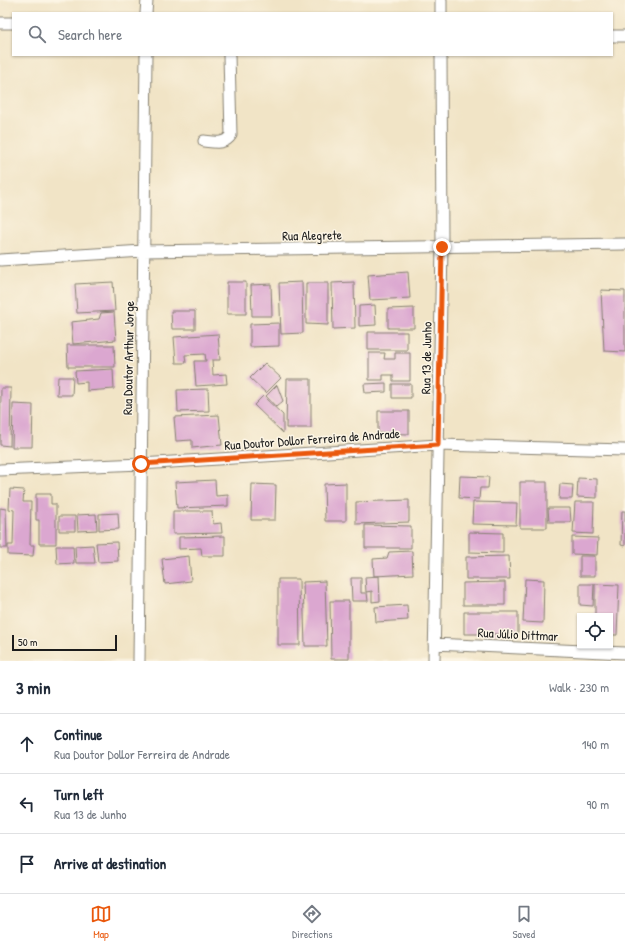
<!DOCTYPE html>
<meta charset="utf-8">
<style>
body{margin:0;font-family:"Patrick Hand",sans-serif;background:#f6f6f7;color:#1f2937}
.controls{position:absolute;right:12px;bottom:12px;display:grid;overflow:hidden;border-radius:0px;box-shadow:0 1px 3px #0004}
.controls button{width:36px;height:36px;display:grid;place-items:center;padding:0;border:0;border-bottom:1px solid #e0e1e3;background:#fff;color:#1f2937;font:20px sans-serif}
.scale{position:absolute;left:12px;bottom:10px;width:105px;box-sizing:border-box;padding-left:4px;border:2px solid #1c1c1c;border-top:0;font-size:11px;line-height:14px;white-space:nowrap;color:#1c1c1c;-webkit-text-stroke:3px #fcf5e5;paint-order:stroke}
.stop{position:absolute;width:12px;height:12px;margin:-9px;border:3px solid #ea580c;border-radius:50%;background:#fff}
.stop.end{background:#ea580c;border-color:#fff;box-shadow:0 1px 4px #0008}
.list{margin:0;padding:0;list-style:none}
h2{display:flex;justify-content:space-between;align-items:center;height:52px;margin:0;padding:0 16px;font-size:17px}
h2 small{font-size:13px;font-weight:400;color:#747a83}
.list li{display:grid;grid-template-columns:26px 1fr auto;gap:12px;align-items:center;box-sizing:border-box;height:60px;padding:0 16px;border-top:1px solid #e0e1e3}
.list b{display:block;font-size:15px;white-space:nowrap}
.list p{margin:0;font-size:13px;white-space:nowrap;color:#747a83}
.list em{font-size:13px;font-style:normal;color:#747a83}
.icon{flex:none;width:22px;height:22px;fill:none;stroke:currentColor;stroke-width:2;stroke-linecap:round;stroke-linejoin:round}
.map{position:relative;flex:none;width:625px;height:661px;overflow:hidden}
.search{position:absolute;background:#fff;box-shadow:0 1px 3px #0004;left:12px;right:12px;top:12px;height:44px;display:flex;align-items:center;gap:10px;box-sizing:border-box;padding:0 14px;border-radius:0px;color:#747a83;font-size:15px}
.sheet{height:232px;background:#fff}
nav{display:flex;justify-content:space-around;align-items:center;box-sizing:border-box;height:56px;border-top:1px solid #e0e1e3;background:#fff;font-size:11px;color:#747a83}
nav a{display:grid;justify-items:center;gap:2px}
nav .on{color:#ea580c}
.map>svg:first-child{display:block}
.building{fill:#dba7d0}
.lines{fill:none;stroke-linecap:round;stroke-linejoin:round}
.minor-casing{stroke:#868071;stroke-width:13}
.minor{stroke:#fff;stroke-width:11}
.route{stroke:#ea580c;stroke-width:5}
.labels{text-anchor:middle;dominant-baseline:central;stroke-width:3;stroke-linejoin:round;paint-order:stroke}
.street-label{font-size:13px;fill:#1c1c1c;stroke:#fcf5e5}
</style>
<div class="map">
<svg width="625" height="661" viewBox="0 0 625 661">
<rect width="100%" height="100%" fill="#fcf5e5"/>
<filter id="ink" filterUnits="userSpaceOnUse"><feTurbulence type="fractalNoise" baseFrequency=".025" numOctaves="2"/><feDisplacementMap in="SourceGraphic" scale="8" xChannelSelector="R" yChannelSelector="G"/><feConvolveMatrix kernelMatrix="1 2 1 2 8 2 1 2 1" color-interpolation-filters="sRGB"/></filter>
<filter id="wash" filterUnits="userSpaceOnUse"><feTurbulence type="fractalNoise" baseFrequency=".012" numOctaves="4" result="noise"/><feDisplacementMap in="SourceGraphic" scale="16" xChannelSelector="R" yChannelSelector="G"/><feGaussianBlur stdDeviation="0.9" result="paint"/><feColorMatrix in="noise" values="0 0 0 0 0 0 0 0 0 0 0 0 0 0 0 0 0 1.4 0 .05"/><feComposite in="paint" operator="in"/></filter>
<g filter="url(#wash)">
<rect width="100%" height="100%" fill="#f1e4c6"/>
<g id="blocks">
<path class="building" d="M 408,272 L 410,298 L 370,300 L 368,275 Z
M 113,282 L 115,311 L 77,313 L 75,284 Z
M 227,282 L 246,282 L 246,314 L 227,314 Z
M 302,282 L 303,333 L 281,334 L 279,283 Z
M 354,282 L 355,328 L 333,329 L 332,283 Z
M 306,283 L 328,283 L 328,325 L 306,324 Z
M 271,284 L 272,316 L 252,316 L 251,285 Z
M 601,290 L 625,291 L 625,352 L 604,351 Z
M 375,305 L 376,325 L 359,326 L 359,306 Z
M 414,308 L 414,328 L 388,328 L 388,309 Z
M 171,311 L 195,311 L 195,329 L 172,329 Z
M 114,312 L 116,340 L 73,344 L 71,322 L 99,319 L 101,313 Z
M 279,323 L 279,346 L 250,347 L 250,324 Z
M 368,332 L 407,332 L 407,350 L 368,350 Z
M 218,334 L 220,360 L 212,360 L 213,375 L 226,374 L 227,384 L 196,386 L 194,361 L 206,361 L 205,354 L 185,355 L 186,363 L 176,363 L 174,337 Z
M 67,345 L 114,345 L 115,367 L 68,367 Z
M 369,353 L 385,353 L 384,359 L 395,359 L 395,353 L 410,353 L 410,381 L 393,381 L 393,375 L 383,375 L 383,380 L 369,380 Z
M 265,363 L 281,378 L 266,393 L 250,378 Z
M 113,369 L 114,389 L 87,391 L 87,382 L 76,383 L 75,371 Z
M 58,377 L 73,377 L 72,395 L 57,395 Z
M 287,379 L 311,379 L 311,428 L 286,428 Z
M 386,383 L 386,392 L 365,393 L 364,384 Z
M 392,384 L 411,384 L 411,398 L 392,398 Z
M 277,385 L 283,401 L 276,407 L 266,396 Z
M 1,388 L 11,388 L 10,446 L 0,445 Z
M 208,389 L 209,411 L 178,412 L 177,390 Z
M 263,396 L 283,415 L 283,433 L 254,405 Z
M 13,404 L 33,405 L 32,447 L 12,447 Z
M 378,411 L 409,411 L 409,434 L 378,433 Z
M 219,415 L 222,445 L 192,448 L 192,440 L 176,441 L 174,417 Z
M 460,476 L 489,477 L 488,488 L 480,488 L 479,499 L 459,498 Z
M 578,478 L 597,479 L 597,498 L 577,497 Z
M 215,480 L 216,496 L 228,495 L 228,506 L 177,508 L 175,482 Z
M 520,482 L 547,482 L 547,528 L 520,528 Z
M 346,483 L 346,521 L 325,521 L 324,484 Z
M 252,484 L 276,485 L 275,520 L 251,520 Z
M 560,484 L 573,485 L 572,499 L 559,499 Z
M 10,489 L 24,490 L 23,502 L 31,502 L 30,545 L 34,545 L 33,556 L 8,555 L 8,545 L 13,545 L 14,510 L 9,509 Z
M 36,494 L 51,494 L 51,504 L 56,504 L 56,544 L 39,544 L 39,520 L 36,520 Z
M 409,500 L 409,522 L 356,524 L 356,502 Z
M 473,502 L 517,503 L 516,525 L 472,524 Z
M 575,502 L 594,502 L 593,534 L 573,533 Z
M 0,508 L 6,509 L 7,548 L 0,548 Z
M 548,508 L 570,508 L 571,522 L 549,522 Z
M 173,511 L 212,511 L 213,524 L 221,523 L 222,533 L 173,534 Z
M 622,511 L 625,511 L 625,546 L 621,545 Z
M 118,513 L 119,529 L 99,530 L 99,514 Z
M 96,514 L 97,530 L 78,531 L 77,515 Z
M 59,516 L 75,516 L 75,531 L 59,531 Z
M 365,525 L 411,526 L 411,548 L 365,548 Z
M 469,532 L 503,533 L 503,553 L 469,552 Z
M 225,536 L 225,556 L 202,556 L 201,548 L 179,549 L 179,537 Z
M 572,537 L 598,538 L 597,555 L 572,554 Z
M 117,542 L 118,561 L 98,562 L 96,543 Z
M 93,545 L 95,563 L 76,563 L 75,546 Z
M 56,546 L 73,546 L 74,563 L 57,564 Z
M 412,551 L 413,574 L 374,576 L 373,559 L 387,558 L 389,552 Z
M 189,556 L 191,581 L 165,584 L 162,559 Z
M 509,556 L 510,579 L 466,579 L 466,557 Z
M 580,556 L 595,556 L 595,576 L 580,576 Z
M 379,576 L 380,601 L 372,602 L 372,591 L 366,592 L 365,577 Z
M 351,578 L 361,578 L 361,593 L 367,593 L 368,601 L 352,601 Z
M 278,579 L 299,579 L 300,645 L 278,645 Z
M 525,579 L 544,580 L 543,623 L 523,622 Z
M 325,581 L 327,646 L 305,646 L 303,582 Z
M 505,582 L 505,605 L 463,605 L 463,583 Z
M 580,584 L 594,584 L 593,606 L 580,605 Z
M 595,584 L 619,585 L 617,635 L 610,635 L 610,616 L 595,616 Z
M 330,601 L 349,601 L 349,659 L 331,659 Z
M 407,605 L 408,620 L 376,622 L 375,607 Z
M 464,612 L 518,612 L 518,634 L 464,634 Z"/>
</g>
</g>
<g filter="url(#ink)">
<use href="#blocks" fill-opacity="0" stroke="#868071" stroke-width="1"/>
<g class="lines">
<g class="minor-casing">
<path id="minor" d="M 146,13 L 147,0
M 441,13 L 441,0
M 0,23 L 13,23
M 612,36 L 625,36
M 204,141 C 214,142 225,145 231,135 L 229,55
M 0,260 L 143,251 L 625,244
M 0,470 L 141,464 L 438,445 L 625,450
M 434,644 L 625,653
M 139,661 L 146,55
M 434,661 L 442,247 L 441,55"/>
</g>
<use href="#minor" class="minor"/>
</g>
</g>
<g class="lines" filter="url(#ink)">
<path class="route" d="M 141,464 L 438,445 L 442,247"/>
</g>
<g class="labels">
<g class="street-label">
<text transform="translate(312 235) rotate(-1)">Rua Alegrete</text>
<text transform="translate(128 358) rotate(-89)">Rua Doutor Arthur Jorge</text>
<text transform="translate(426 358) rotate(-89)">Rua 13 de Junho</text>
<text transform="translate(312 439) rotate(-4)">Rua Doutor Dollor Ferreira de Andrade</text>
<text transform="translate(518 634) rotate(3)">Rua Júlio Dittmar</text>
</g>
</g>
</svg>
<div class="controls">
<button><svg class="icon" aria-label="locate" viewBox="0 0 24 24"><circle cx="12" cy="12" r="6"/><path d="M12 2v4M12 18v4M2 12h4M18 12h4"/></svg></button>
</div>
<div class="scale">50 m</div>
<div class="stop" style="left:141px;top:464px"></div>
<div class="stop end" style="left:442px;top:247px"></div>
<div class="search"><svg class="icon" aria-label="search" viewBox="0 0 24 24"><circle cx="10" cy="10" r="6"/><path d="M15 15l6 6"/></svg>Search here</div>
</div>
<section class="sheet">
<h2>3 min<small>Walk · 230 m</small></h2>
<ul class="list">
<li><svg class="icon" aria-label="ahead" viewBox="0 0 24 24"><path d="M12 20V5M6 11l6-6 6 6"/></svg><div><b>Continue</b><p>Rua Doutor Dollor Ferreira de Andrade</p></div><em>140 m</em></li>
<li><svg class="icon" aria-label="left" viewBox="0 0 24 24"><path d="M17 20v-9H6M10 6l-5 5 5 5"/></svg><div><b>Turn left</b><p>Rua 13 de Junho</p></div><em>90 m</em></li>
<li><svg class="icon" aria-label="arrive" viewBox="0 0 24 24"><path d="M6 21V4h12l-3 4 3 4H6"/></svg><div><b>Arrive at destination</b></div></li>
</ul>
</section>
<nav>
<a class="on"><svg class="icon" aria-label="map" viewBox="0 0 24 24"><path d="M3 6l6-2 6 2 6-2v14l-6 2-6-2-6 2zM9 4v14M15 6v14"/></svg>Map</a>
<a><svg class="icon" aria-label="directions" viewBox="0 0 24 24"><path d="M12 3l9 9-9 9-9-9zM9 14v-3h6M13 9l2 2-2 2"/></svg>Directions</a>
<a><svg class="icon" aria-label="saved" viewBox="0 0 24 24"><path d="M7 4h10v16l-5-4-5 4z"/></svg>Saved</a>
</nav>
